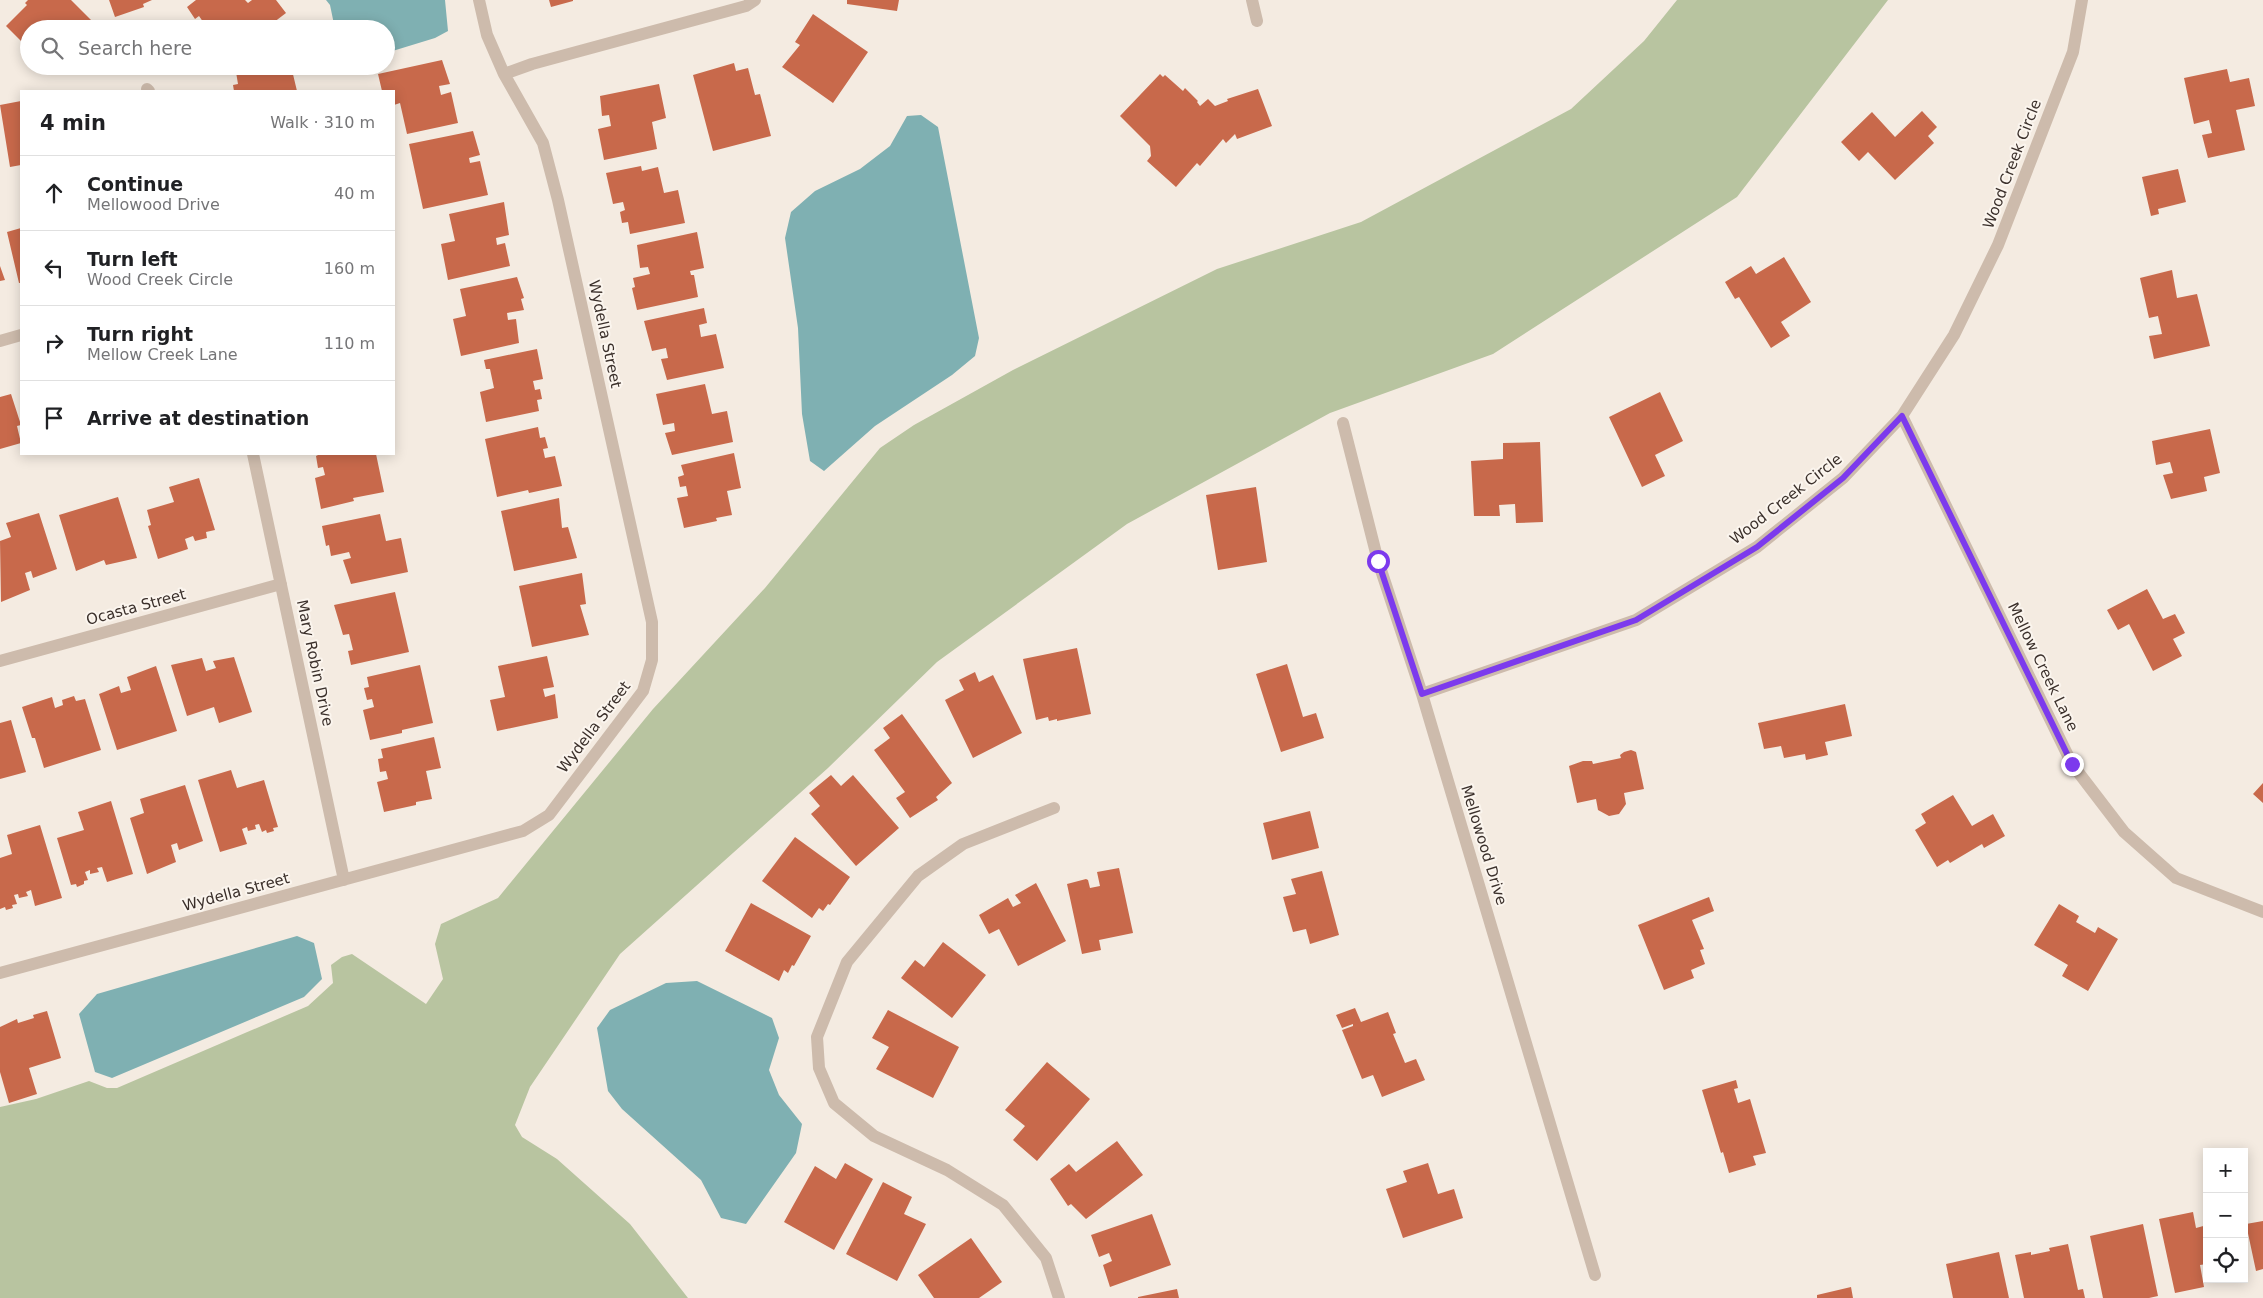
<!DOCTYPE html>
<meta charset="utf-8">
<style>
body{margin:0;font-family:"DejaVu Sans",sans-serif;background:#f2f2f2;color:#202124}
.controls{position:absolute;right:15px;bottom:15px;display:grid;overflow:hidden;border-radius:0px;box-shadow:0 2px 12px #0003}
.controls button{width:45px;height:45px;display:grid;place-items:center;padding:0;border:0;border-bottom:1px solid #e0e0e0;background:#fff;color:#202124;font:25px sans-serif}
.stop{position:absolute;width:15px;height:15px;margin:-11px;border:4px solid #7c3aed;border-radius:50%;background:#fff}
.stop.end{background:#7c3aed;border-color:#fff;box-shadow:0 1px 5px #0008}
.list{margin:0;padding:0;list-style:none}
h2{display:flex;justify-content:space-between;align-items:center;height:65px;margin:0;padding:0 20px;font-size:21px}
h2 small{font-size:16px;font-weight:400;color:#757577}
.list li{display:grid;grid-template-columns:32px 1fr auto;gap:15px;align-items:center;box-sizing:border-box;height:75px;padding:0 20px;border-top:1px solid #e0e0e0}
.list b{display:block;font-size:19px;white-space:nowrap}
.list p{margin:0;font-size:16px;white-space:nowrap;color:#757577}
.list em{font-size:16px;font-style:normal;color:#757577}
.icon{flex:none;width:28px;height:28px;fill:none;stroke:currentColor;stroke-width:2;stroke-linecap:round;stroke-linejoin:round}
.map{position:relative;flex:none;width:2263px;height:1298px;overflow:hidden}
.search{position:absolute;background:#fff;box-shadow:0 2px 12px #0003;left:20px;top:20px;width:375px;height:55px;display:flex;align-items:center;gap:12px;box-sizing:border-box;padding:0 18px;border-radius:28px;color:#757577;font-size:19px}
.panel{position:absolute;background:#fff;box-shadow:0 2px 12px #0003;left:20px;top:90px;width:375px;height:365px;border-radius:0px}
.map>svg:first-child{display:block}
.green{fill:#b8c4a0}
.water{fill:#7fb0b2}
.building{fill:#c8694b}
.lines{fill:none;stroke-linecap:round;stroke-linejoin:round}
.street{stroke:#cdbbac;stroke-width:12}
.route{stroke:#7c3aed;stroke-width:6}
.labels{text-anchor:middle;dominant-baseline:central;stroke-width:4;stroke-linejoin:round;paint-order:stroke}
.street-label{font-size:15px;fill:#3b302b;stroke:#fbf5ee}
</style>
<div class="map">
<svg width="2263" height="1298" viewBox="0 0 2263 1298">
<rect width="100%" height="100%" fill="#f4ebe1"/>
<path class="green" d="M 1677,0 L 1888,0 L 1737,197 L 1493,354 L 1330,413 L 1127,524 L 937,662 L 828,768 L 620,954 L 530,1087 L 515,1125 L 522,1137 L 557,1159 L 630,1224 L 688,1298 L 0,1298 L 0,1107 L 36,1099 L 89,1081 L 107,1088 L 117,1088 L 308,1006 L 333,983 L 331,965 L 342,957 L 352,954 L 426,1004 L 443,979 L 435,944 L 441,924 L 498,898 L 653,709 L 765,588 L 880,448 L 914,425 L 1013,370 L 1217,269 L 1361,222 L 1571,109 L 1644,41 Z"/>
<path class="water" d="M 326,0 L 445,0 L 448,31 L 435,38 L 386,53 L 386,29 L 335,29 L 330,5 Z
M 921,115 L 938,127 L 979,338 L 975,356 L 952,375 L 875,426 L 824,471 L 810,461 L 802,414 L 798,328 L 785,238 L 791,212 L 815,191 L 860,169 L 890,146 L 907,116 Z
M 297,936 L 314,943 L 322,979 L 304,997 L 112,1078 L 95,1072 L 79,1014 L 97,994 Z
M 697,981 L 772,1018 L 779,1038 L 769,1070 L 779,1095 L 802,1124 L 796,1153 L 746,1224 L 721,1218 L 701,1180 L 622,1109 L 608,1091 L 597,1028 L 610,1010 L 666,983 Z"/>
<path class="building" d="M 28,0 L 71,0 L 96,25 L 92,29 L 29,29 L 29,49 L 6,26 L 27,5 L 25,3 Z
M 109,0 L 152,0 L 143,4 L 144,7 L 115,17 Z
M 196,0 L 245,0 L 248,3 L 252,0 L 276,0 L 286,13 L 265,29 L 208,29 L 199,16 L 195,19 L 187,7 Z
M 549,0 L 573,0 L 573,1 L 551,7 Z
M 847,0 L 899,0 L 897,11 L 847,4 Z
M 813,14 L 868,52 L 833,103 L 782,67 L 800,45 L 795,42 Z
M 442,60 L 450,84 L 439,86 L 441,95 L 451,92 L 458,123 L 407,134 L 400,103 L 394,105 L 394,91 L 382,91 L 378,74 Z
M 734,63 L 736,71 L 748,68 L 755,95 L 760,94 L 771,136 L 713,151 L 693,75 Z
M 263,66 L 291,66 L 297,91 L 234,91 L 233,85 L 238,84 L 236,72 Z
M 2227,69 L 2230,82 L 2249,78 L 2255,106 L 2236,110 L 2245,150 L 2208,158 L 2202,135 L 2212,133 L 2209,120 L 2194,124 L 2184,78 Z
M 1160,74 L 1163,77 L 1165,75 L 1183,91 L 1185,88 L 1198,101 L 1197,102 L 1200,106 L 1208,99 L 1215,106 L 1228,101 L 1227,99 L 1258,89 L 1272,126 L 1237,139 L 1235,134 L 1226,143 L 1223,139 L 1200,166 L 1197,163 L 1176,187 L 1147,161 L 1151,156 L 1150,146 L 1120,116 Z
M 659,84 L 666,118 L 652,122 L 657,149 L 604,160 L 598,129 L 611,126 L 609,115 L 602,116 L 600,96 Z
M 21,101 L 21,165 L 10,167 L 0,105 Z
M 1922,111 L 1937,127 L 1928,136 L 1934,143 L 1895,180 L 1868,152 L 1859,161 L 1841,142 L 1872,112 L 1895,137 Z
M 473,131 L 480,155 L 469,158 L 470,163 L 480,161 L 488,195 L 423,209 L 409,144 Z
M 641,166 L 642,171 L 658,167 L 664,193 L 678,190 L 685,223 L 630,234 L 628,222 L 622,223 L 620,212 L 625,210 L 623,202 L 613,204 L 606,173 Z
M 2178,169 L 2186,202 L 2158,209 L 2159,214 L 2151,216 L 2142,177 Z
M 504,202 L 509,235 L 496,238 L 497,245 L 505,243 L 510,266 L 448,280 L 441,244 L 455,241 L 449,214 Z
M 21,228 L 21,283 L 19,283 L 7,232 Z
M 697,232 L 704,268 L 690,271 L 691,275 L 694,275 L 698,297 L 637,310 L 632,288 L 635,287 L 633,278 L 650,274 L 648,267 L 640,268 L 637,245 Z
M 1784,257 L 1811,302 L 1781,322 L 1790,336 L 1771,348 L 1739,297 L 1735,299 L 1725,282 L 1751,266 L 1756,274 Z
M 0,266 L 5,280 L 0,281 Z
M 2172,270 L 2177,298 L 2197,294 L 2210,346 L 2154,359 L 2149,336 L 2162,334 L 2158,316 L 2149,318 L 2140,278 Z
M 517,277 L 524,298 L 521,299 L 524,310 L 507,313 L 508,320 L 516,319 L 519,343 L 461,356 L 453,319 L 466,316 L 460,289 Z
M 704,308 L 707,323 L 699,325 L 701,337 L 716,334 L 724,368 L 667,380 L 661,359 L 668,358 L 666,348 L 652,351 L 644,321 Z
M 537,349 L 543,379 L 533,381 L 535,390 L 540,389 L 542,399 L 537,400 L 539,411 L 486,422 L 480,392 L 494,388 L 490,369 L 486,369 L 484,360 Z
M 705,384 L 712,414 L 727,411 L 733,442 L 672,455 L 665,433 L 675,431 L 674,423 L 663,425 L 656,394 Z
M 1660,392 L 1683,441 L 1655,455 L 1665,476 L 1642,487 L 1609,417 Z
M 11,394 L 21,425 L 17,426 L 21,443 L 0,449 L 0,397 Z
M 538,427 L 540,438 L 545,437 L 548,448 L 543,449 L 545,458 L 555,456 L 562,486 L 529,493 L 528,490 L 497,497 L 485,439 Z
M 2210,429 L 2220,473 L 2204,477 L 2207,491 L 2171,499 L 2163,475 L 2173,473 L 2170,462 L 2156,465 L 2152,441 Z
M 1540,442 L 1543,522 L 1516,523 L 1515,504 L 1499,505 L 1500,516 L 1474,516 L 1471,461 L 1503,459 L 1503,443 Z
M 734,453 L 741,488 L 727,491 L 732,515 L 716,518 L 717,521 L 684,528 L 677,498 L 688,496 L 686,486 L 680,487 L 678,477 L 684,475 L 681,465 Z
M 320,454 L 376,454 L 384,492 L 353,498 L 354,501 L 321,509 L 315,478 L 325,475 L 323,467 L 318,468 L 316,456 Z
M 199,478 L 215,530 L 206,532 L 207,538 L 195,541 L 193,536 L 185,539 L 188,549 L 158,559 L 148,526 L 151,525 L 147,510 L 174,502 L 169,487 Z
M 1256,487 L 1267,562 L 1218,570 L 1206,495 Z
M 118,497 L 137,558 L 106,565 L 104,560 L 76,571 L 59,515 Z
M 559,498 L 562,528 L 568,527 L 577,558 L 514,571 L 501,511 Z
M 39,513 L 57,569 L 33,578 L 31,571 L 25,573 L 30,590 L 1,602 L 0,541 L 11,537 L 6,523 Z
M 380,514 L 386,541 L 401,538 L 408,572 L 351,584 L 343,560 L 351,558 L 349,552 L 331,556 L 329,545 L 326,546 L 322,526 Z
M 582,573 L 586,604 L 580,605 L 589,635 L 532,647 L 519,586 Z
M 2147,589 L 2163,619 L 2175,614 L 2185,633 L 2173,639 L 2182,656 L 2153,671 L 2129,624 L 2118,630 L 2107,610 Z
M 395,592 L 409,652 L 351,665 L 348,651 L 353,650 L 349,634 L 343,635 L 334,605 Z
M 1077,648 L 1091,714 L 1057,721 L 1057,719 L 1049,721 L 1048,717 L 1036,720 L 1023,659 Z
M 547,656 L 554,687 L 543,689 L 545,697 L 555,694 L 558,718 L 497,731 L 490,700 L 505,697 L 498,666 Z
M 234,657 L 252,712 L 219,723 L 214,707 L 187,716 L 171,665 L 202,658 L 206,671 L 216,668 L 213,661 Z
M 1287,664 L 1303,717 L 1316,713 L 1324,738 L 1281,752 L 1256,674 Z
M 420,665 L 433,723 L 402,730 L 402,733 L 370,740 L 363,710 L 374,707 L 372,699 L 367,700 L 364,688 L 369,687 L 367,677 Z
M 156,666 L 177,731 L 117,750 L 99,694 L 119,686 L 121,693 L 131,690 L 127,677 Z
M 975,672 L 979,682 L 993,675 L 1022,733 L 973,758 L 945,700 L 964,690 L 959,680 Z
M 74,696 L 76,701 L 85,699 L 101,750 L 44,768 L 35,738 L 32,738 L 22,707 L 52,697 L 55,708 L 63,705 L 62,700 Z
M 1845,704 L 1852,736 L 1825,742 L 1828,755 L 1806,760 L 1805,754 L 1784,758 L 1781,746 L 1764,749 L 1758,723 Z
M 902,714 L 952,783 L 936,797 L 938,800 L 910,818 L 896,798 L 905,792 L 874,750 L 890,738 L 883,728 Z
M 11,720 L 26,772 L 0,779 L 0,723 Z
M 434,737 L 441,768 L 426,771 L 432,799 L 416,802 L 416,805 L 384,812 L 377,782 L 388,779 L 386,771 L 380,772 L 378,759 L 383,758 L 381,749 Z
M 1631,750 L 1636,752 L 1644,789 L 1624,793 L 1626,804 L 1619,814 L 1609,816 L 1598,810 L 1596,799 L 1577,803 L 1569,766 L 1583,761 L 1592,761 L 1593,764 L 1621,758 L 1620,755 L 1624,752 Z
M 231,770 L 237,788 L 264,780 L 278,827 L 273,828 L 274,831 L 267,833 L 266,830 L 262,832 L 259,824 L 255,825 L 256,829 L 248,831 L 247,827 L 242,829 L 247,844 L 220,852 L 198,780 Z
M 831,775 L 841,786 L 853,775 L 899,828 L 856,866 L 811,814 L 820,806 L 809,793 Z
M 2263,783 L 2263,803 L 2253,794 Z
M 185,785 L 203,841 L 179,850 L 177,843 L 171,845 L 176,862 L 147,874 L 130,818 L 144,813 L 140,799 Z
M 1953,795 L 1972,826 L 1993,814 L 2005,836 L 1984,848 L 1982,844 L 1950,863 L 1948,860 L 1937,867 L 1915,830 L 1926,823 L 1921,814 Z
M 111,801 L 133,874 L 107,882 L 102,867 L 97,868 L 99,872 L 90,874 L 90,870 L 85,872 L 88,880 L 84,881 L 84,884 L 77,887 L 76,884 L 71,885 L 57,838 L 84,830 L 78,812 Z
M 1310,811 L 1319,848 L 1272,860 L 1263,823 Z
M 40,825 L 62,898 L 35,906 L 31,890 L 26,892 L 28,896 L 19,898 L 18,894 L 14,895 L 17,904 L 12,905 L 13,908 L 6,910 L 5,907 L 0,909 L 0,858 L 12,854 L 7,835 Z
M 795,837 L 850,877 L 830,905 L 828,904 L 823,911 L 819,908 L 812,918 L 762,881 Z
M 1119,868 L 1133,933 L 1099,940 L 1101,950 L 1082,954 L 1067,884 L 1086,879 L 1088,880 L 1090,888 L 1100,886 L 1097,872 Z
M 1322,871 L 1339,935 L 1310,944 L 1306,929 L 1293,932 L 1283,897 L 1296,894 L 1291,879 Z
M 1036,883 L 1066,941 L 1018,966 L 999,929 L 989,934 L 979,915 L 1008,898 L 1013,907 L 1021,903 L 1015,895 Z
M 1709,897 L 1714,911 L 1692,920 L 1704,949 L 1700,950 L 1705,964 L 1691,970 L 1694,978 L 1664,990 L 1638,925 Z
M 751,903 L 811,936 L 794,966 L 792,965 L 788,973 L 784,970 L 779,981 L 725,951 Z
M 2059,904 L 2079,916 L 2076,922 L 2095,933 L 2098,927 L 2118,939 L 2088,991 L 2062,976 L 2068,965 L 2034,945 Z
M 943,942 L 986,975 L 952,1018 L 901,978 L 915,960 L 924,967 Z
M 1355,1008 L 1361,1022 L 1388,1012 L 1396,1033 L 1393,1034 L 1405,1063 L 1416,1059 L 1425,1080 L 1382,1097 L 1373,1075 L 1362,1079 L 1342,1030 L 1353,1026 L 1353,1024 L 1342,1028 L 1336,1015 Z
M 888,1010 L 959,1047 L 933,1098 L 876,1069 L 889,1047 L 872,1038 Z
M 47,1011 L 61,1058 L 29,1068 L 37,1094 L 9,1103 L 0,1072 L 0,1027 L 17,1019 L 18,1023 L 34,1018 L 33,1015 Z
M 1047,1062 L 1090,1099 L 1037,1161 L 1013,1140 L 1025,1126 L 1005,1110 Z
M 1736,1080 L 1738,1088 L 1734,1089 L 1738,1103 L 1750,1099 L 1766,1153 L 1753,1156 L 1756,1165 L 1729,1173 L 1723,1152 L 1721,1153 L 1702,1090 Z
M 1117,1141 L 1143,1175 L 1086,1219 L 1071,1204 L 1068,1206 L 1050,1179 L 1069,1164 L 1076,1172 Z
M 845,1163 L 873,1179 L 834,1250 L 784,1222 L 815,1166 L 836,1179 Z
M 1428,1163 L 1438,1194 L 1454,1189 L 1463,1218 L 1403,1238 L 1386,1189 L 1407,1182 L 1403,1171 Z
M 883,1182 L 912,1197 L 904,1214 L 926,1224 L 897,1281 L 846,1254 Z
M 2193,1212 L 2196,1228 L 2207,1225 L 2207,1264 L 2200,1265 L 2204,1287 L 2175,1293 L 2159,1219 Z
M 1152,1214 L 1171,1265 L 1110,1287 L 1103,1265 L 1112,1261 L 1109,1253 L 1099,1257 L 1091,1235 Z
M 2263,1221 L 2263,1269 L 2256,1271 L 2246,1224 Z
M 2143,1224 L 2158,1296 L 2149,1298 L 2103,1298 L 2090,1236 Z
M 971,1238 L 1002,1282 L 979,1298 L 934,1298 L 918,1275 Z
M 2068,1244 L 2078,1290 L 2083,1289 L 2085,1298 L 2024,1298 L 2015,1255 L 2031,1252 L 2031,1255 L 2050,1251 L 2049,1248 Z
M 1999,1252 L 2009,1298 L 1953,1298 L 1946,1264 Z
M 1851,1287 L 1853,1298 L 1817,1298 L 1817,1295 Z
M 1177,1289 L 1179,1298 L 1138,1298 L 1138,1297 Z"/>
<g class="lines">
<path class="street" d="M 1252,0 L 1257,21
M 504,74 L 532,64 L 746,6 L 755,0
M 147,89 L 149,91
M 0,341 L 21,335
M 1902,416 L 2072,764 L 2124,832 L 2176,878 L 2263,912
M 1343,423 L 1378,561 L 1422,694 L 1595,1275
M 253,454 L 344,880
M 0,661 L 281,584
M 1422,694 L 1636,620 L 1757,547 L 1843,478 L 1902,416 L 1954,335 L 1998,245 L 2073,52 L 2082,0
M 1054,808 L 963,844 L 918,876 L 847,962 L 817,1037 L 819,1068 L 834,1103 L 874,1136 L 947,1170 L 1003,1205 L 1046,1258 L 1059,1298
M 0,973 L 523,831 L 549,815 L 643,691 L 652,660 L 652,622 L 558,200 L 543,143 L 504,74 L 487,35 L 479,0"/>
</g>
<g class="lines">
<path class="route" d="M 1378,561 L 1422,694 L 1636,620 L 1757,547 L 1843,478 L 1902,416 L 2072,764"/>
</g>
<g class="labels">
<g class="street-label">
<text transform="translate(2012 164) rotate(-69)">Wood Creek Circle</text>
<text transform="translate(605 334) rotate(78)">Wydella Street</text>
<text transform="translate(1786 499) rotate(-38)">Wood Creek Circle</text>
<text transform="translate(136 607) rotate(-15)">Ocasta Street</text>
<text transform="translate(315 663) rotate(78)">Mary Robin Drive</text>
<text transform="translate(2043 667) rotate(64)">Mellow Creek Lane</text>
<text transform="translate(594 727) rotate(-53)">Wydella Street</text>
<text transform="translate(1484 845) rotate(73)">Mellowood Drive</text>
<text transform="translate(236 892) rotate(-15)">Wydella Street</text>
</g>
</g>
</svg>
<div class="controls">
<button>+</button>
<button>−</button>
<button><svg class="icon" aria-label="locate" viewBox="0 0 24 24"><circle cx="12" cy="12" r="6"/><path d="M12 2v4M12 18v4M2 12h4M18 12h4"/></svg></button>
</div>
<div class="stop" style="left:1378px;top:561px"></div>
<div class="stop end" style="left:2072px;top:764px"></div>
<div class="search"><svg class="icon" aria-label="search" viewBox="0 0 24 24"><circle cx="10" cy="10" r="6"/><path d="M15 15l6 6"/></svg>Search here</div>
<section class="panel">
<h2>4 min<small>Walk · 310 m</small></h2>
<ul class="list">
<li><svg class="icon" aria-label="ahead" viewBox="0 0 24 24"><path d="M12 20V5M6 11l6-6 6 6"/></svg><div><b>Continue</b><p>Mellowood Drive</p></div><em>40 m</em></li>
<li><svg class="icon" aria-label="left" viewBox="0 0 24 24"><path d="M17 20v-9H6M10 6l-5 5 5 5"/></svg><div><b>Turn left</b><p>Wood Creek Circle</p></div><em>160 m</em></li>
<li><svg class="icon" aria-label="right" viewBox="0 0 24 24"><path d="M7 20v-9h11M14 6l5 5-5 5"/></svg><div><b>Turn right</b><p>Mellow Creek Lane</p></div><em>110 m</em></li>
<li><svg class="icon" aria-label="arrive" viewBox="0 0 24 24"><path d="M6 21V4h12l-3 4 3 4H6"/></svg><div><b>Arrive at destination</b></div></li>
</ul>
</section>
</div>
